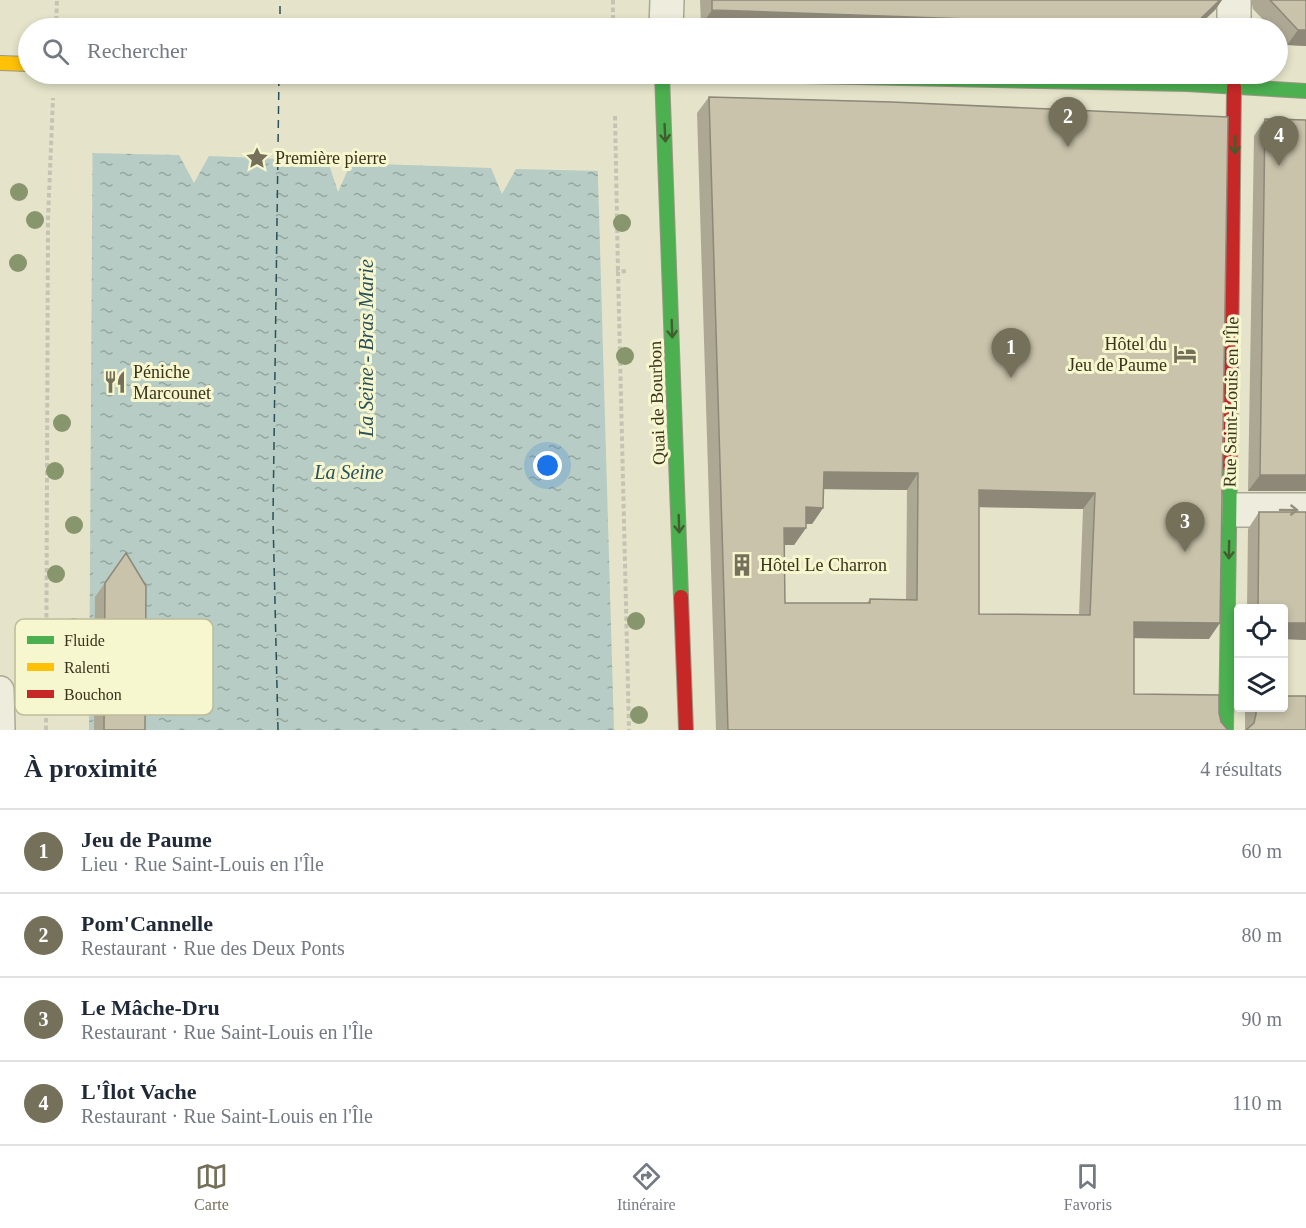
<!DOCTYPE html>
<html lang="fr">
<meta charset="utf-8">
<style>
body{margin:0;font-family:Georgia,serif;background:#f2f2f3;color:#1f2937}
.controls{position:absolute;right:18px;bottom:18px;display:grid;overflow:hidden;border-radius:6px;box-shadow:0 3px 9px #0003}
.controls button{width:54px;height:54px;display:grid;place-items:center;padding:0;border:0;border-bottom:2px solid #e0e1e3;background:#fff;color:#1f2937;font:30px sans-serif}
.you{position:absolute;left:548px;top:466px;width:21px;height:21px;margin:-15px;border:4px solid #fff;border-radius:50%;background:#1a73e8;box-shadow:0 0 0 9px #1a73e833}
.badge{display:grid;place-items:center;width:39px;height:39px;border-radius:50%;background:#757059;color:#fff;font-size:20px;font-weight:700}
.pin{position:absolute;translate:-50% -50px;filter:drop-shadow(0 2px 3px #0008)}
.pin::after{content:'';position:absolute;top:32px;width:21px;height:18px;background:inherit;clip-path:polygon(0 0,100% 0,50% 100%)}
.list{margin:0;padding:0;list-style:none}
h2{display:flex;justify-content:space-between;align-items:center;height:78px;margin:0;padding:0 24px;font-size:26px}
h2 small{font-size:20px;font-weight:400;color:#747a83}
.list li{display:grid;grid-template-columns:39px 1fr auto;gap:18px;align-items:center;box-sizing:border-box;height:84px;padding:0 24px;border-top:2px solid #e0e1e3}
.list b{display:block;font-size:22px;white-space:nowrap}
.list p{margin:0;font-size:20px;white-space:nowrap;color:#747a83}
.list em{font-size:20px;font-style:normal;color:#747a83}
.icon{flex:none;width:33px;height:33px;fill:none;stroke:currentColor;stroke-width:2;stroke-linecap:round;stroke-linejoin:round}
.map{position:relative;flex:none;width:1306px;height:730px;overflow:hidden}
.search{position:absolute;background:#fff;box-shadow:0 3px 9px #0003;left:18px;right:18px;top:18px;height:66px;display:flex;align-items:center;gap:15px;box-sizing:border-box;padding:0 21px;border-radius:33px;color:#747a83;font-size:22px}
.sheet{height:414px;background:#fff}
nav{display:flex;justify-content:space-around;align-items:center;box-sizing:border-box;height:84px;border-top:2px solid #e0e1e3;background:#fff;font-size:16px;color:#747a83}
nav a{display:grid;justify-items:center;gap:3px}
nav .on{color:#757059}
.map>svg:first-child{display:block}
.water{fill:url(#water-ripples)}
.pier{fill:#e5e4ca}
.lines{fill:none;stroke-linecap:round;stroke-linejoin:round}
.ferry{stroke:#2a505a;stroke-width:1.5;stroke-dasharray:8 6;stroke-linecap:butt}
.lane-casing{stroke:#aaa894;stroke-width:30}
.street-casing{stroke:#aaa894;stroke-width:36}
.fast-casing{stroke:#9a9784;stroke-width:16}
.slow-casing{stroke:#9a9784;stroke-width:16}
.jam-casing{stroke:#9a9784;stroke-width:16}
.path{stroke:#c5c4b4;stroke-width:4;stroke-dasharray:4.5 3;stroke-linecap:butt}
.lane{stroke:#edecdd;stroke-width:27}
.street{stroke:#edecdd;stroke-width:33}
.fast{stroke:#4caf50;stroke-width:14}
.slow{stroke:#ffc107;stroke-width:14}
.jam{stroke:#c62828;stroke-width:14}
.tree{fill:#87966d}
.wall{fill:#ada893;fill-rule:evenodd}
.shaded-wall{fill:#8d8878}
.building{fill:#c9c3ab;stroke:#8d8878;stroke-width:1.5;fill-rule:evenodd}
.oneway{stroke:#405e2e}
.oneway2{stroke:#938f7c}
.labels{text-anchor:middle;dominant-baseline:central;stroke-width:6;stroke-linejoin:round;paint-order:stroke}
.poi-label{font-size:18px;fill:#39321c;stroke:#f7f7cf;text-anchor:start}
.street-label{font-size:18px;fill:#39321c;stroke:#f7f7cf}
.water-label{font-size:20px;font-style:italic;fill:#2a505a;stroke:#f7f7cf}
.key{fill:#f7f7cf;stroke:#bebc99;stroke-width:1.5}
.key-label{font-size:16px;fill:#39321c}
</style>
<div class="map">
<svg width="1306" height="730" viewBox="0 0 1306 730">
<defs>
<pattern id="water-ripples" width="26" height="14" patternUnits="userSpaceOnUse" patternTransform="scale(1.5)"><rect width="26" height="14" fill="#b6ccc4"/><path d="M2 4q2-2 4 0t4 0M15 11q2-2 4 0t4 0" fill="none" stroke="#95a69e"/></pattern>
</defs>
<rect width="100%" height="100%" fill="#e5e4ca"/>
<path class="water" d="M 93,74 L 595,74 L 614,730 L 89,730 Z"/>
<path class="pier" d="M 90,0 L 596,0 L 597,28 L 90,28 Z
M 90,74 L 598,74 L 601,171 L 516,169 L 502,194 L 491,168 L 351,163 L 338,192 L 328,161 L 209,156 L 194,183 L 179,155 L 89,153 Z"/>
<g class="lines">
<path class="ferry" d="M 280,28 L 280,0
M 278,730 L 273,518 L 279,74"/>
<g class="lane-casing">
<path id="lane" d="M 0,690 L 1,730"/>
</g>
<g class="street-casing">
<path id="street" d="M 666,28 L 667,0
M 1234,28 L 1234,0
M 1229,510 L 1306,510"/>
</g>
<g class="fast-casing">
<path id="fast" d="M 662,74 L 681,597
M 855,77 L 1187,84 L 1306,91
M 1226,730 L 1230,466"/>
</g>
<g class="slow-casing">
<path id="slow" d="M 0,63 L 28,64"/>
</g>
<g class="jam-casing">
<path id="jam" d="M 521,74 L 705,74 L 855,77
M 1230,466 L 1234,87
M 681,597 L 686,730"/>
</g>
<path class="path" d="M 613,0 L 613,28
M 56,28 L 57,0
M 615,116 L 618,272
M 626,271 L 618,272 L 629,730
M 46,730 L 48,219 L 53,98"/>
<use href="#lane" class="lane"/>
<use href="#street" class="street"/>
<use href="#fast" class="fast"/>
<use href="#slow" class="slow"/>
<use href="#jam" class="jam"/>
</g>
<g class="tree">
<circle cx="19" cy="192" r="9"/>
<circle cx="35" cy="220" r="9"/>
<circle cx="622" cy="223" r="9"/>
<circle cx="18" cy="263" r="9"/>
<circle cx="625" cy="356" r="9"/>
<circle cx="62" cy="423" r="9"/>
<circle cx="55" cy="471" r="9"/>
<circle cx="74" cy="525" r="9"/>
<circle cx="56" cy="574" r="9"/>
<circle cx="636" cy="621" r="9"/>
<circle cx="74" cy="627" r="9"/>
<circle cx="639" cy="715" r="9"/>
</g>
<path class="wall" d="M 700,0 L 1222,0 L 1215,10 L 1196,28 L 781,28 L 701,26 Z
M 1251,0 L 1306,0 L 1306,46 L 1287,45 L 1278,35 L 1278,28 L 1271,28 L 1253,9 Z
M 709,97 L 892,102 L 1209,639 L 1134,638 L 1134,694 L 1219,713 L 1221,722 L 1227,729 L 1229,730 L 716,730 L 697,113 ZM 823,489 L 907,490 L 906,600 L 870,599 L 867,603 L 785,603 L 784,545 L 794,545 L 806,528 L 806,524 L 812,524 L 823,508 ZM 979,507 L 1083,509 L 1079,615 L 979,614 Z
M 1265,119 L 1306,120 L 1306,491 L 1248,491 L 1254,136 Z
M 1259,512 L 1306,512 L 1306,640 L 1284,639 L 1284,609 L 1247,609 L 1248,529 Z
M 126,553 L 145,730 L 94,730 L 95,597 Z
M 1248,708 L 1284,708 L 1306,730 L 1245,730 L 1245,712 Z"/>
<path class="shaded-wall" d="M 1222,0 L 1215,10 L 1196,28 L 781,28 L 701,26 L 712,10 Z
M 1298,30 L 1306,30 L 1306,46 L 1287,45 Z
M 824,472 L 918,473 L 907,490 L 813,489 Z
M 1260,475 L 1306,475 L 1306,491 L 1248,491 Z
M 979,490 L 1095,493 L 1083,509 L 968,507 Z
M 806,507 L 823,508 L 812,524 L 794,524 Z
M 784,528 L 806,528 L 794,545 L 772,545 Z
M 1134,622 L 1220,623 L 1209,639 L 1123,638 Z
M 1284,623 L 1306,623 L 1306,640 L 1284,639 Z"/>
<path class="building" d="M 712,0 L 1220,0 L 1192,27 L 712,10 Z
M 1270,0 L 1306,0 L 1306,30 L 1298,30 Z
M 709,97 L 892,102 L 1228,117 L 1220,623 L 1134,622 L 1134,694 L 1219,695 L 1219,713 L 1221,722 L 1227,729 L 1229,730 L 728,730 ZM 824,472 L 918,473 L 917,600 L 870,599 L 870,603 L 785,603 L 784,528 L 806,528 L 806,507 L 823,508 ZM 979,490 L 1095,493 L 1090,615 L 979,614 Z
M 1265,119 L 1306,120 L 1306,475 L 1260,475 Z
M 1259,512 L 1306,512 L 1306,623 L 1284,623 L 1284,609 L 1258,609 Z
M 126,553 L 146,586 L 145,730 L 104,730 L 105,583 Z
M 1284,696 L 1306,696 L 1306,730 L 1246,730 L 1254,723 L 1256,714 L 1256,708 L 1284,708 Z"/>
<defs><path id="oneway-shaft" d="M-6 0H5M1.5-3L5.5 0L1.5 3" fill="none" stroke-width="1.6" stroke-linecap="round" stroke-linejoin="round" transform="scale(1.5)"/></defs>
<g class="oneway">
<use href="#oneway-shaft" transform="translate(665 133) rotate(87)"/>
<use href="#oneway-shaft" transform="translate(1235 145) rotate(91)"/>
<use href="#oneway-shaft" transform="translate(672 329) rotate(88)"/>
<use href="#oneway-shaft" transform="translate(679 524) rotate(88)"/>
<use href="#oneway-shaft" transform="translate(1229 550) rotate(91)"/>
</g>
<use class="oneway2" href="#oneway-shaft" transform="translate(1289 510) rotate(1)"/>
<defs>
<g id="sight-bare" transform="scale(1.8)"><path d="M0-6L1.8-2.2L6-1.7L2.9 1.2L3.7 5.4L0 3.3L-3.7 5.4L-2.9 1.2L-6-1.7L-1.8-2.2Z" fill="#757059" stroke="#f7f7cf" stroke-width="2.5" paint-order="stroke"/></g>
<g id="hotel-bare" transform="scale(1.8)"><path d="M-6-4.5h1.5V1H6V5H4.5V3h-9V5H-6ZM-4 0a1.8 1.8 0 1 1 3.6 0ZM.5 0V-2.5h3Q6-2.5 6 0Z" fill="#757059" stroke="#f7f7cf" stroke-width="2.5" paint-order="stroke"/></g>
<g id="restaurant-bare" transform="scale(1.8)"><path d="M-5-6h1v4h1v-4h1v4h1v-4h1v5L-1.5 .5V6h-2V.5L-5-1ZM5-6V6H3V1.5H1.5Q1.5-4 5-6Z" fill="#757059" stroke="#f7f7cf" stroke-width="2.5" paint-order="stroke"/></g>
<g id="building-bare" transform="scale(1.8)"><path d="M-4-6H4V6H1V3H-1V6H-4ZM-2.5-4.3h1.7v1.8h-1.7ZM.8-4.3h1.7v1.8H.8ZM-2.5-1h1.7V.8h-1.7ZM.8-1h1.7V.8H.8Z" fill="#757059" stroke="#f7f7cf" stroke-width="2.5" paint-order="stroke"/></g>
</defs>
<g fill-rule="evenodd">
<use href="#sight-bare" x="257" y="158"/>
<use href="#hotel-bare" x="1185" y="354"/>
<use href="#restaurant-bare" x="115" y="382"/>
<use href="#building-bare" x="742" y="565"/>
</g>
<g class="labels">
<g class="poi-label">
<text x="275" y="158">Première pierre</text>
<text x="1167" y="344" text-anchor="end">Hôtel du<tspan x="1167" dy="21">Jeu de Paume</tspan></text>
<text x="133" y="372">Péniche<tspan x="133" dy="21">Marcounet</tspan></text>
<text x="760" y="565">Hôtel Le Charron</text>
</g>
<g class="street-label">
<text transform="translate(1231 402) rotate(-89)">Rue Saint-Louis en l'Île</text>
<text transform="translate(657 403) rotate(-92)">Quai de Bourbon</text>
</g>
<g class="water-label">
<text transform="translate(366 348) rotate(-90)">La Seine - Bras Marie</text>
<text x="349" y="472">La Seine</text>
</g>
</g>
<rect x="15" y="619" width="198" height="96" rx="9" class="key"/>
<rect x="27" y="636" width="27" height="8" fill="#4caf50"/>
<rect x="27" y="663" width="27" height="8" fill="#ffc107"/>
<rect x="27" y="690" width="27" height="8" fill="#c62828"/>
<g class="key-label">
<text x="64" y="646">Fluide</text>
<text x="64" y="673">Ralenti</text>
<text x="64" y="700">Bouchon</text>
</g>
</svg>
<div class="controls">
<button><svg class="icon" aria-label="locate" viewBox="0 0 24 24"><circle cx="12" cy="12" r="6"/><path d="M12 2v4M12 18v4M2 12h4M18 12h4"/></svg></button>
<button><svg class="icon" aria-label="layers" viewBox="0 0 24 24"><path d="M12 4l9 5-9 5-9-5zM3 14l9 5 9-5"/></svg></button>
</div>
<div class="you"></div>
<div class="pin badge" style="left:1011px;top:378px">1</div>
<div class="pin badge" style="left:1068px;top:147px">2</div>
<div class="pin badge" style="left:1185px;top:552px">3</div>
<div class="pin badge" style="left:1279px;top:166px">4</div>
<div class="search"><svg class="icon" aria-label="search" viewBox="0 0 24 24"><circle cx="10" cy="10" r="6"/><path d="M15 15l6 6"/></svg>Rechercher</div>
</div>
<section class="sheet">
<h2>À proximité<small>4 résultats</small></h2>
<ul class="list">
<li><span class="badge">1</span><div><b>Jeu de Paume</b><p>Lieu · Rue Saint-Louis en l'Île</p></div><em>60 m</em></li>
<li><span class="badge">2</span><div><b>Pom'Cannelle</b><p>Restaurant · Rue des Deux Ponts</p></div><em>80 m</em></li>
<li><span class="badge">3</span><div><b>Le Mâche-Dru</b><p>Restaurant · Rue Saint-Louis en l'Île</p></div><em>90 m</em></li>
<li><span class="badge">4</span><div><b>L'Îlot Vache</b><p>Restaurant · Rue Saint-Louis en l'Île</p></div><em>110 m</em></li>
</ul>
</section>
<nav>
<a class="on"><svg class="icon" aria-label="map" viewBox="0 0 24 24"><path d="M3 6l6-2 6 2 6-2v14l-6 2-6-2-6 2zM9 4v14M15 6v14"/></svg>Carte</a>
<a><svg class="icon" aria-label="directions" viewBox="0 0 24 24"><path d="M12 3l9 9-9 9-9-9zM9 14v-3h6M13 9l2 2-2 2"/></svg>Itinéraire</a>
<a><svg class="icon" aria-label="saved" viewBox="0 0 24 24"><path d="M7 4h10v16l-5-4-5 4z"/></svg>Favoris</a>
</nav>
